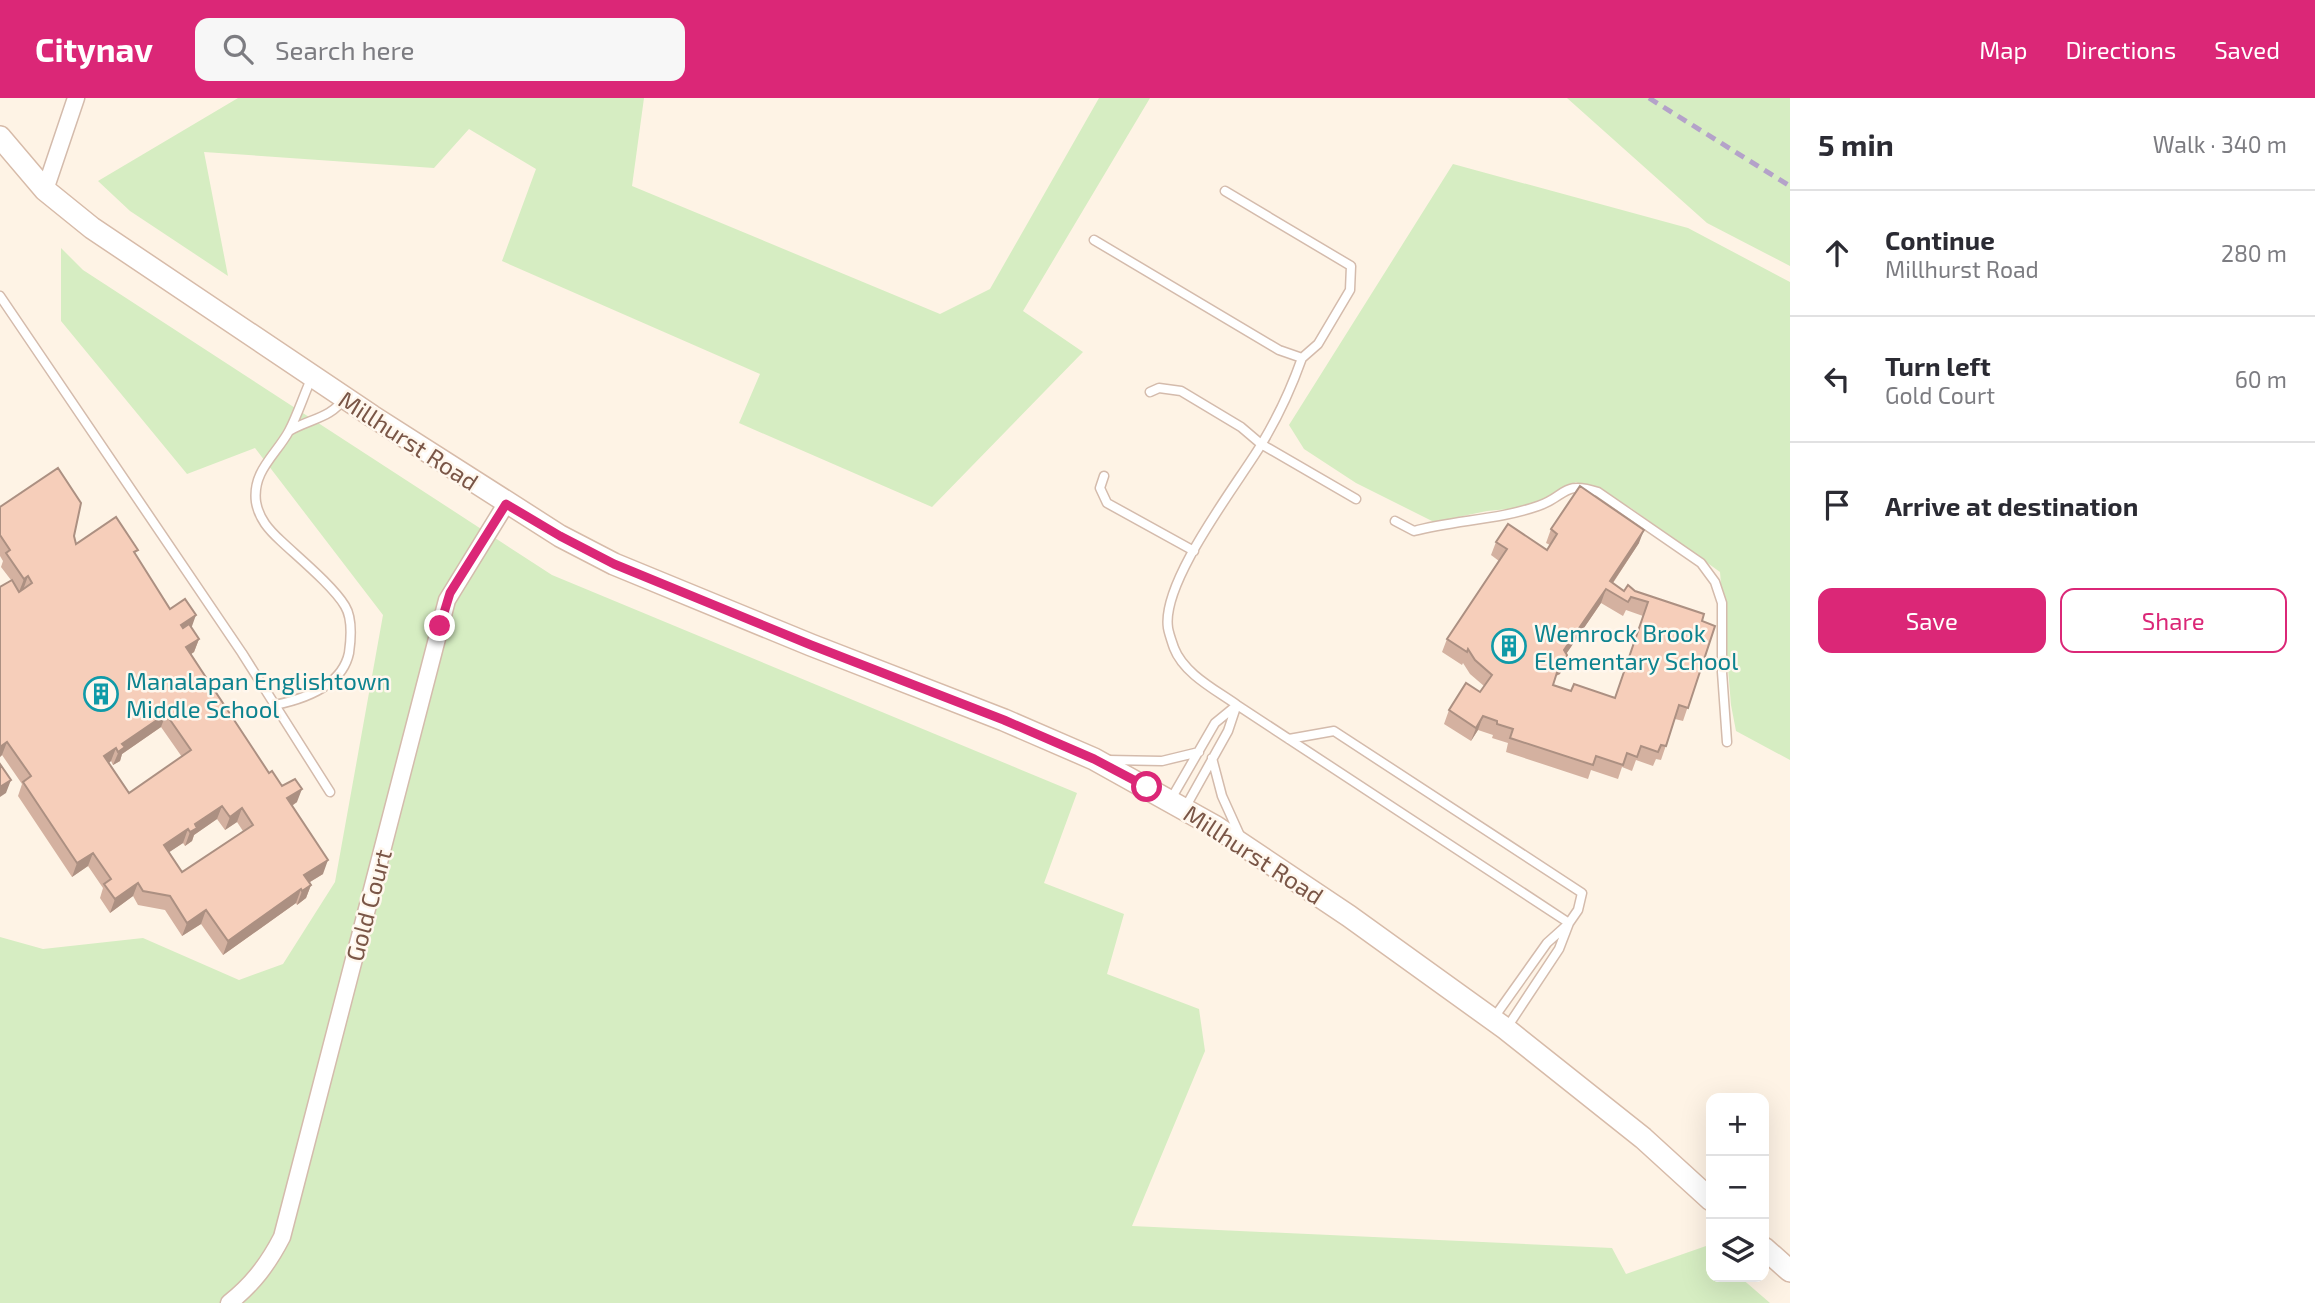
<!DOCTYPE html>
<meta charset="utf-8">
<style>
body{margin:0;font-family:"Exo 2",sans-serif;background:#f7f7f7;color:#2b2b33}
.controls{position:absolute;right:21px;bottom:21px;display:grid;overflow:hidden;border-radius:14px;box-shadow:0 7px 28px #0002}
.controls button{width:63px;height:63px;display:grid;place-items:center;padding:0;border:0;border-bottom:2px solid #e1e1e2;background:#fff;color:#2b2b33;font:35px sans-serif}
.stop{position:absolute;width:21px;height:21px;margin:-16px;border:5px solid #db2777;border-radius:50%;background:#fff}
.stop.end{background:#db2777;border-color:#fff;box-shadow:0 2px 7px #0008}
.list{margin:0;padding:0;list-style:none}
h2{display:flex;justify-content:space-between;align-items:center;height:91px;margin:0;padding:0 28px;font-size:30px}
h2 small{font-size:23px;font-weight:400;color:#7c7c81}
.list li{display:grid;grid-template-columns:46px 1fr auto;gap:21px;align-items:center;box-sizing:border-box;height:126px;padding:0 28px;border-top:2px solid #e1e1e2}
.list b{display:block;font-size:26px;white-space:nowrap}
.list p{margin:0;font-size:23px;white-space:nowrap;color:#7c7c81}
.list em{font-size:23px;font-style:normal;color:#7c7c81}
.actions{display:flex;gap:14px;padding:21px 28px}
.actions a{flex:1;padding:16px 0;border:2px solid #db2777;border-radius:14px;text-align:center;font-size:24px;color:#db2777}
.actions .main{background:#db2777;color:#fff}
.icon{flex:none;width:38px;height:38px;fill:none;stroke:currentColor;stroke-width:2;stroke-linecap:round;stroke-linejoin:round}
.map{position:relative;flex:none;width:1790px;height:1205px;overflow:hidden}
header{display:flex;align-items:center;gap:42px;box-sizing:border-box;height:98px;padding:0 35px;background:#db2777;color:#fff}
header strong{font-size:33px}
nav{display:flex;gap:38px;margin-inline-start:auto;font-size:24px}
.search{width:490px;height:63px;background:#f7f7f7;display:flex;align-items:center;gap:18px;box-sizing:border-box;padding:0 24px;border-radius:14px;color:#7c7c81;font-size:26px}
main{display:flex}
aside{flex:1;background:#fff}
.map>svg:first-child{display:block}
.green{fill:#d6edc2}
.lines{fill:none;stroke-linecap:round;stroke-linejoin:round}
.lane-casing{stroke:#d4bbac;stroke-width:11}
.street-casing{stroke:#d4bbac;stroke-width:19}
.secondary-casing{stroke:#d7bba9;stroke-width:24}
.lane{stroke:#fff;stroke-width:8}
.street{stroke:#fff;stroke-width:16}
.secondary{stroke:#fff;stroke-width:21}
.rail{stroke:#b4a2c9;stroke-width:5;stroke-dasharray:10 7;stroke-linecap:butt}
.wall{fill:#d4b1a0;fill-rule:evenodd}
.shaded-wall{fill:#ac9082}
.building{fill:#f6ceba;stroke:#ac9082;stroke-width:2;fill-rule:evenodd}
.route{stroke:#db2777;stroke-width:9}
.labels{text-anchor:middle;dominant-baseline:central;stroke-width:5;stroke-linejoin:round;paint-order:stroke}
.street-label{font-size:24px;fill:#7a5647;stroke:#fff7ed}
.culture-label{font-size:24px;fill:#0d838f;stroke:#fff7ed;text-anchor:start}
</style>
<header>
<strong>Citynav</strong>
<div class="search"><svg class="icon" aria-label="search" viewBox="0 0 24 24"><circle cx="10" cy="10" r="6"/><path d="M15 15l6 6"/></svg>Search here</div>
<nav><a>Map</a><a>Directions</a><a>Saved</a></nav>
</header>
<main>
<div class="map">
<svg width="1790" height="1205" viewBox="0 0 1790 1205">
<rect width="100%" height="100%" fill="#fef3e5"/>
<path class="green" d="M 238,0 L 644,0 L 632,88 L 940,216 L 990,191 L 1099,0 L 1150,0 L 1023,213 L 1083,254 L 932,409 L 739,325 L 760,276 L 502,163 L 536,71 L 469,31 L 434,70 L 204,54 L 228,178 L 130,113 L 98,83 Z
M 1567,0 L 1790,0 L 1790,168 L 1707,125 Z
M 1453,66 L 1688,130 L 1790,184 L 1790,662 L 1736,633 L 1731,607 L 1720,474 L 1631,410 L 1576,384 L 1530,409 L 1487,413 L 1434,424 L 1356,385 L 1304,351 L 1289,327 Z
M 61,150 L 83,172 L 552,477 L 1077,695 L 1044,785 L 1124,816 L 1107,876 L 1199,911 L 1205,953 L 1132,1128 L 1612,1150 L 1626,1176 L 1706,1148 L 1711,1153 L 1711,1179 L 1740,1179 L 1770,1205 L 0,1205 L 0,839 L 43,851 L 143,840 L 239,882 L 283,866 L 335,784 L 383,517 L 255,350 L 187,376 L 61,223 Z"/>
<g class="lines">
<g class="lane-casing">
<path id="lane" d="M 1094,142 L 1279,252 L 1302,260 L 1318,246 L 1350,192 L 1351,168 L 1225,93
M 0,198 L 242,555 L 330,694
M 1302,260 C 1291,291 1278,319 1261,347 C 1236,388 1161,484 1168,530 C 1169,536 1172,544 1174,550 C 1184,576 1216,592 1237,607 L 1569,825
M 1150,294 L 1159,290 L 1181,293 L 1241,329 L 1261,346 L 1356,401
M 289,333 C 309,321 332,320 344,300
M 1104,378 L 1100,390 L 1107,405 L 1194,453
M 1395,423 L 1414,433 C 1455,422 1498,422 1538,408 C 1566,399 1562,382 1598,394 L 1701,465 L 1715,484 L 1722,505 L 1722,574 L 1727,644
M 275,607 C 304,601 342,588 349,555 C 351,541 353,521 345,508 C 333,488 299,460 281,443 C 269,432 259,421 256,404 C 252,373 276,357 289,333 C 298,316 304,296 312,279
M 1289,641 L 1334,633 L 1582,795 L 1578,812 L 1569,825 L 1559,851 L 1506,931
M 1212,660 L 1222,698 L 1241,740
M 1108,662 L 1162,663 L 1199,654
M 1171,701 L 1215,625 L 1237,607
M 1185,710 L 1228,633 L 1236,609
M 1493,921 L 1547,845 L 1567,827"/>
</g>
<g class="street-casing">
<path id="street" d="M 45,92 L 76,0
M 229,1205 C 253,1186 268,1166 282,1139 L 447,502 L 506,406"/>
</g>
<g class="secondary-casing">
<path id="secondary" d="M 0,39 L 45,92 L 92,130 L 372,318 L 560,438 L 614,466 L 811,547 L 1004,622 L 1094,661 L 1216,729 L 1349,818 L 1506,931 L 1643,1040 L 1711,1102
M 1764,1150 L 1790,1173"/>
</g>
<use href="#lane" class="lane"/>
<use href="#street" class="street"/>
<use href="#secondary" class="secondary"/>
<path class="rail" d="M 1649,0 L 1790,88"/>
</g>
<path class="wall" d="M 0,409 L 74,438 L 76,446 L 136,457 L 170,511 L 191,530 L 199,541 L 194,554 L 191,556 L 269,675 L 297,704 L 292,708 L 323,776 L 310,784 L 311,787 L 306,800 L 297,807 L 296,805 L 223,857 L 201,826 L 182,838 L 165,812 L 138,807 L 133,798 L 110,815 L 100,800 L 103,790 L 88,768 L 72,779 L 18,698 L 22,686 L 2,657 L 0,659 L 0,489 L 11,482 L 1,469 L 3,463 L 0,458 ZM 161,629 L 182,659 L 129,695 L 109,665 L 111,663 L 113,667 L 120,663 L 122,656 ZM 217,721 L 225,732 L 237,724 L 243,733 L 182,774 L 169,754 L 183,745 L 185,748 L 192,743 L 194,737 Z
M 1551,431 L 1639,445 L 1613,485 L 1624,493 L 1635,493 L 1702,523 L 1715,528 L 1683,623 L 1675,621 L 1661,662 L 1656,661 L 1653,668 L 1636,662 L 1632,673 L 1622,669 L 1618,681 L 1591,672 L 1588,681 L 1506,654 L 1508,645 L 1492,640 L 1493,637 L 1478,632 L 1471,643 L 1444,626 L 1449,612 L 1480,594 L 1484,588 L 1470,576 L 1463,565 L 1462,567 L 1442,554 L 1447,541 L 1499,463 L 1491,457 L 1496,444 L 1547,452 L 1550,447 L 1546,445 ZM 1601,505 L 1623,518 L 1626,512 L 1643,518 L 1615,599 L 1571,593 L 1553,587 L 1556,578 L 1560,576 L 1566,556 Z"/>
<path class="shaded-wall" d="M 1644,432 L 1639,445 L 1608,492 L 1610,483 Z
M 28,478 L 23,492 L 19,494 L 24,481 Z
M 1606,491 L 1601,505 L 1560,565 L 1565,563 L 1560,576 L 1555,578 L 1564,552 Z
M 196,517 L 191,531 L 176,540 L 181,527 Z
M 199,541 L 194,554 L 181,563 L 186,549 Z
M 166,616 L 161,629 L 122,656 L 120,663 L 113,667 L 122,646 Z
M 1483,618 L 1478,632 L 1471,643 L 1476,630 Z
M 7,644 L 2,657 L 0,659 L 0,649 Z
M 116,650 L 111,663 L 99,672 L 104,658 Z
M 11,682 L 6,695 L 0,699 L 0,689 Z
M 302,691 L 297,704 L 282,714 L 287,700 Z
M 222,708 L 217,721 L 194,737 L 192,743 L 185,748 L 190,734 L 195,726 Z
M 242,710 L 237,724 L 225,732 L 230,719 Z
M 188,731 L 183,745 L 159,761 L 164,747 Z
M 93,755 L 88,768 L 72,779 L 77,765 Z
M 328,762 L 323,776 L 300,790 L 304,777 Z
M 138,785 L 133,798 L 110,815 L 115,801 Z
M 311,787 L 306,800 L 297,807 L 302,793 Z
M 301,791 L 296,805 L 223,857 L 228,843 Z
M 206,812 L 201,826 L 182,838 L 187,825 Z"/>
<path class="building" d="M 58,370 L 81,405 L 74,438 L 76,446 L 116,419 L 138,452 L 134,454 L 170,511 L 185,501 L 196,517 L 181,527 L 183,530 L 189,526 L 199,541 L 186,549 L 269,675 L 272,673 L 282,688 L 295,681 L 302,691 L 287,700 L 328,762 L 304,777 L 311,787 L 302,793 L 301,791 L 228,843 L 206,812 L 187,825 L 170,798 L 143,793 L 138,785 L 115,801 L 104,786 L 111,781 L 93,755 L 77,765 L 23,684 L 31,678 L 7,644 L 0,649 L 0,489 L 12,482 L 19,494 L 32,485 L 28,478 L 24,481 L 6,455 L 10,452 L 0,437 L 0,409 ZM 166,616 L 191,652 L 129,695 L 104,658 L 116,650 L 118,654 L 125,649 L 122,646 ZM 222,708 L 230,719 L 242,710 L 253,727 L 182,774 L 164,747 L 188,731 L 190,734 L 197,730 L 195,726 Z
M 1580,388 L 1644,432 L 1610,483 L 1624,493 L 1628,487 L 1635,493 L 1704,516 L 1702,523 L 1715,528 L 1688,610 L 1679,607 L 1666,648 L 1661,647 L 1658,654 L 1641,648 L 1637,659 L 1627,655 L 1623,667 L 1596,658 L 1593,667 L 1510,640 L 1513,631 L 1497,626 L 1497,623 L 1483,618 L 1476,630 L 1449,612 L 1466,585 L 1480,594 L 1492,577 L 1475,562 L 1468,551 L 1467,554 L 1447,541 L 1507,451 L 1496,444 L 1508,426 L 1547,452 L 1557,436 L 1551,431 ZM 1606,491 L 1628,504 L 1631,499 L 1648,504 L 1615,600 L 1574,586 L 1571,593 L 1553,587 L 1560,565 L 1565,563 L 1567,557 L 1564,552 Z
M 0,666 L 11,682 L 0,689 Z"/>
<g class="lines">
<path class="route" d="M 440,528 L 450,495 L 506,406 L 560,438 L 614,466 L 811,547 L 1004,622 L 1094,661 L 1147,689"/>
</g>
<defs>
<g id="building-ring" transform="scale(1.75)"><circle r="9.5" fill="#fff7ed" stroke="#0f9aa8" stroke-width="1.5"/><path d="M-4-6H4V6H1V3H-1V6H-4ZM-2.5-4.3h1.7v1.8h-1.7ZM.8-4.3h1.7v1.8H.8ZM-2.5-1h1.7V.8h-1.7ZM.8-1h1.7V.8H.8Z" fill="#0f9aa8"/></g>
</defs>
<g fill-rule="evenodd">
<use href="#building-ring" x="1509" y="548"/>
<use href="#building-ring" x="101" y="596"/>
</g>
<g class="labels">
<g class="street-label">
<text transform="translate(409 342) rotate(33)">Millhurst Road</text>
<text transform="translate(1254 756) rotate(33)">Millhurst Road</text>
<text transform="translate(368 807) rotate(-75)">Gold Court</text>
</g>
<g class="culture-label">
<text x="1534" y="534">Wemrock Brook<tspan x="1534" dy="28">Elementary School</tspan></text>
<text x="126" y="582">Manalapan Englishtown<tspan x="126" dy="28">Middle School</tspan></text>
</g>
</g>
</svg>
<div class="controls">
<button>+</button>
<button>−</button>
<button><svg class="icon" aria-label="layers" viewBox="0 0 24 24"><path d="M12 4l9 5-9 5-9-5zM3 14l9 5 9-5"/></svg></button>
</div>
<div class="stop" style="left:1147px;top:689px"></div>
<div class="stop end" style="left:440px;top:528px"></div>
</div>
<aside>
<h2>5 min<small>Walk · 340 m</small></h2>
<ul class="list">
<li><svg class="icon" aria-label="ahead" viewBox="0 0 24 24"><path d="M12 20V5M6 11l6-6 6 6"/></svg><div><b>Continue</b><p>Millhurst Road</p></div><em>280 m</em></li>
<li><svg class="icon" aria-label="left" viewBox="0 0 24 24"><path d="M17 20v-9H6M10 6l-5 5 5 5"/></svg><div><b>Turn left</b><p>Gold Court</p></div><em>60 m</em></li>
<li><svg class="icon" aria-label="arrive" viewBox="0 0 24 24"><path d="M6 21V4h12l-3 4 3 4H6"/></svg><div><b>Arrive at destination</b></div></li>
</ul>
<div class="actions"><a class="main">Save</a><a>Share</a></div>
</aside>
</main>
